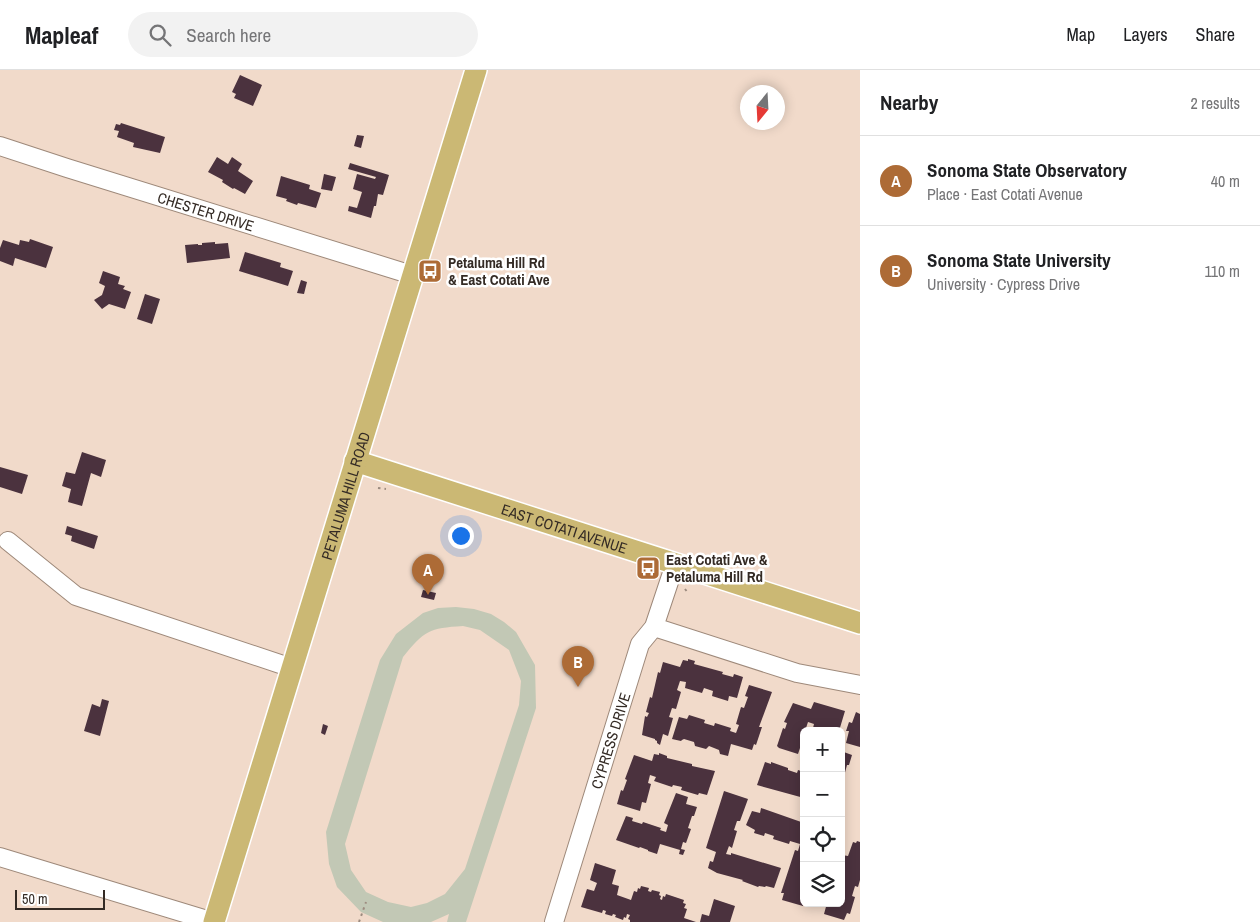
<!DOCTYPE html>
<meta charset="utf-8">
<style>
body{margin:0;font-family:"Archivo Narrow",sans-serif;background:#f2f2f2;color:#202124}
.controls{position:absolute;right:15px;bottom:15px;display:grid;overflow:hidden;border-radius:8px;box-shadow:0 2px 12px #0003}
.controls button{width:45px;height:45px;display:grid;place-items:center;padding:0;border:0;border-bottom:1px solid #e0e0e0;background:#fff;color:#202124;font:25px sans-serif}
.compass{position:absolute;left:740px;top:15px;width:45px;height:45px;border-radius:50%;background:#fff;box-shadow:0 2px 12px #0003;rotate:198deg}
.scale{position:absolute;left:15px;bottom:12px;width:90px;box-sizing:border-box;padding-left:5px;border:2px solid #342b25;border-top:0;font-size:14px;line-height:18px;white-space:nowrap;color:#342b25;-webkit-text-stroke:4px #fff;paint-order:stroke}
.you{position:absolute;left:460px;top:465px;width:18px;height:18px;margin:-12px;border:4px solid #fff;border-radius:50%;background:#1a73e8;box-shadow:0 0 0 8px #1a73e833}
.badge{display:grid;place-items:center;width:32px;height:32px;border-radius:50%;background:#ad6b36;color:#fff;font-size:16px;font-weight:700}
.pin{position:absolute;translate:-50% -41px;filter:drop-shadow(0 1px 2px #0008)}
.pin::after{content:'';position:absolute;top:26px;width:18px;height:15px;background:inherit;clip-path:polygon(0 0,100% 0,50% 100%)}
.list{margin:0;padding:0;list-style:none}
h2{display:flex;justify-content:space-between;align-items:center;height:65px;margin:0;padding:0 20px;font-size:21px}
h2 small{font-size:16px;font-weight:400;color:#757577}
.list li{display:grid;grid-template-columns:32px 1fr auto;gap:15px;align-items:center;box-sizing:border-box;height:90px;padding:0 20px;border-top:1px solid #e0e0e0}
.list b{display:block;font-size:19px;white-space:nowrap}
.list p{margin:0;font-size:16px;white-space:nowrap;color:#757577}
.list em{font-size:16px;font-style:normal;color:#757577}
.icon{flex:none;width:28px;height:28px;fill:none;stroke:currentColor;stroke-width:2;stroke-linecap:round;stroke-linejoin:round}
.map{position:relative;flex:none;width:860px;height:852px;overflow:hidden}
header{display:flex;align-items:center;gap:30px;box-sizing:border-box;height:70px;padding:0 25px;background:#fff;border-bottom:1px solid #e0e0e0}
header strong{font-size:24px}
nav{display:flex;gap:28px;margin-inline-start:auto;font-size:18px}
.search{width:350px;height:45px;background:#f2f2f2;display:flex;align-items:center;gap:12px;box-sizing:border-box;padding:0 18px;border-radius:28px;color:#757577;font-size:19px}
main{display:flex}
aside{flex:1;background:#fff}
.map>svg:first-child{display:block}
.green{fill:#c2c8b5;fill-rule:evenodd}
.building{fill:#4b323e}
.lines{fill:none;stroke-linecap:round;stroke-linejoin:round}
.minor-casing{stroke:#9e897a;stroke-width:20}
.major-casing{stroke:#fff;stroke-width:24}
.path{stroke:#9c8b7f;stroke-width:2;stroke-dasharray:2.5 4;stroke-linecap:butt}
.minor{stroke:#fff;stroke-width:18}
.major{stroke:#cbb874;stroke-width:21}
.labels{text-anchor:middle;dominant-baseline:central;stroke-width:5;stroke-linejoin:round;paint-order:stroke}
.street-label{font-size:15px;fill:#342b25;stroke:#fff}
.poi-label{font-size:15px;font-weight:bold;fill:#342b25;stroke:#fff;text-anchor:start}
</style>
<header>
<strong>Mapleaf</strong>
<div class="search"><svg class="icon" aria-label="search" viewBox="0 0 24 24"><circle cx="10" cy="10" r="6"/><path d="M15 15l6 6"/></svg>Search here</div>
<nav><a>Map</a><a>Layers</a><a>Share</a></nav>
</header>
<main>
<div class="map">
<svg width="860" height="852" viewBox="0 0 860 852">
<rect width="100%" height="100%" fill="#f1daca"/>
<path class="green" d="M 456,537 L 474,539 L 491,544 L 504,552 L 516,562 L 535,595 L 536,638 L 466,852 L 447,852 L 449,844 L 431,852 L 383,852 L 361,842 L 337,817 L 329,794 L 326,762 L 380,590 L 396,564 L 423,543 L 438,538 ZM 463,556 L 480,560 L 509,580 L 521,611 L 519,635 L 465,799 L 445,824 L 427,833 L 411,837 L 388,832 L 366,822 L 351,800 L 345,774 L 403,587 C 424,561 429,558 463,556 Z"/>
<path class="building" d="M 240,5 L 262,15 L 253,36 L 234,28 L 236,24 L 232,22 Z
M 121,53 L 165,67 L 160,83 L 133,77 L 134,73 L 117,67 L 119,61 L 114,60 L 116,54 L 120,55 Z
M 357,65 L 364,66 L 361,78 L 354,76 Z
M 217,87 L 228,94 L 232,87 L 242,94 L 238,101 L 253,111 L 245,124 L 234,118 L 233,119 L 222,112 L 223,110 L 208,102 Z
M 350,93 L 389,105 L 383,125 L 378,124 L 376,136 L 374,136 L 371,148 L 348,141 L 349,136 L 357,138 L 362,122 L 353,119 L 357,104 L 375,109 L 376,107 L 348,99 Z
M 324,104 L 336,107 L 332,121 L 321,119 Z
M 281,106 L 310,115 L 309,119 L 321,123 L 316,138 L 298,133 L 297,135 L 286,131 L 287,129 L 276,126 Z
M 30,169 L 53,177 L 46,198 L 15,188 L 13,196 L 0,191 L 0,178 L 3,170 L 19,175 L 20,170 L 29,172 Z
M 215,172 L 215,174 L 228,173 L 230,188 L 187,193 L 185,175 L 198,174 L 198,175 L 202,175 L 202,173 Z
M 245,182 L 281,193 L 280,197 L 293,201 L 288,216 L 239,201 Z
M 103,201 L 120,207 L 118,214 L 125,216 L 123,219 L 131,222 L 125,239 L 109,234 L 102,239 L 94,230 L 102,225 L 105,216 L 99,213 Z
M 301,210 L 307,212 L 304,224 L 297,223 Z
M 145,224 L 160,229 L 152,254 L 137,249 Z
M 82,382 L 106,390 L 101,407 L 91,403 L 82,436 L 68,432 L 71,419 L 62,416 L 66,402 L 75,404 Z
M 0,397 L 28,405 L 22,424 L 0,417 Z
M 67,456 L 98,466 L 94,479 L 71,471 L 72,466 L 65,464 Z
M 423,520 L 436,523 L 434,530 L 421,527 Z
M 688,589 L 695,591 L 694,594 L 723,602 L 722,604 L 733,607 L 734,604 L 743,607 L 737,628 L 729,626 L 728,631 L 712,626 L 713,621 L 704,618 L 702,623 L 685,618 L 686,612 L 680,611 L 677,620 L 681,622 L 676,639 L 672,638 L 669,647 L 673,648 L 668,666 L 663,664 L 660,675 L 657,673 L 657,671 L 655,670 L 655,669 L 642,665 L 645,646 L 647,647 L 649,643 L 646,642 L 650,627 L 652,628 L 658,602 L 660,603 L 663,592 L 680,597 L 683,590 L 688,591 Z
M 749,615 L 772,622 L 759,657 L 762,657 L 756,675 L 754,674 L 752,680 L 731,674 L 728,686 L 720,684 L 719,680 L 709,676 L 706,679 L 695,676 L 694,672 L 684,669 L 682,670 L 681,671 L 672,669 L 679,647 L 687,649 L 689,645 L 705,650 L 704,653 L 714,656 L 715,653 L 731,658 L 730,661 L 736,663 L 739,655 L 736,654 L 741,637 L 744,638 L 748,627 L 745,626 Z
M 102,629 L 109,631 L 100,666 L 84,661 L 92,634 L 100,637 Z
M 814,632 L 845,641 L 839,661 L 831,659 L 830,661 L 824,661 L 813,658 L 814,654 L 808,652 L 805,661 L 804,661 L 803,679 L 800,678 L 798,684 L 779,678 L 777,676 L 783,658 L 785,659 L 787,653 L 784,652 L 793,633 L 811,639 Z
M 856,642 L 860,644 L 860,677 L 846,673 L 849,661 L 846,661 L 849,652 L 852,653 Z
M 323,654 L 328,656 L 325,665 L 321,663 Z
M 841,681 L 852,685 L 849,695 L 847,695 L 842,714 Z
M 659,683 L 667,686 L 667,688 L 692,694 L 692,696 L 715,701 L 707,725 L 699,723 L 698,725 L 681,720 L 682,717 L 673,715 L 672,717 L 654,711 L 656,707 L 650,705 L 648,713 L 651,714 L 646,733 L 642,732 L 640,741 L 617,734 L 621,720 L 623,721 L 627,710 L 625,709 L 634,685 L 652,691 L 654,684 L 659,685 Z
M 765,692 L 771,694 L 771,692 L 788,698 L 788,700 L 797,703 L 798,700 L 804,702 L 804,728 L 757,715 Z
M 724,721 L 748,729 L 740,751 L 737,751 L 734,760 L 737,761 L 732,778 L 729,776 L 726,784 L 731,785 L 731,783 L 781,798 L 774,818 L 766,816 L 765,817 L 759,816 L 758,817 L 742,811 L 743,810 L 717,803 L 708,798 L 710,791 L 713,792 L 716,782 L 706,778 Z
M 676,723 L 688,727 L 686,734 L 697,737 L 694,746 L 692,746 L 688,758 L 691,759 L 686,773 L 683,772 L 681,779 L 685,780 L 683,785 L 679,784 L 680,780 L 660,774 L 657,784 L 648,781 L 648,780 L 640,777 L 639,778 L 616,770 L 626,746 L 633,748 L 632,751 L 642,754 L 643,752 L 661,758 L 660,760 L 666,762 L 668,755 L 664,753 Z
M 761,738 L 804,753 L 803,836 L 782,830 L 784,823 L 781,823 L 795,780 L 798,781 L 800,774 L 790,771 L 789,774 L 773,769 L 774,766 L 765,763 L 764,766 L 754,763 L 755,760 L 746,755 L 752,741 L 760,743 Z
M 857,771 L 860,772 L 860,810 L 858,817 L 855,816 L 852,826 L 855,827 L 850,844 L 847,843 L 844,850 L 824,844 L 827,833 L 841,833 L 841,788 L 842,785 L 848,786 L 853,772 L 856,773 Z
M 595,793 L 616,800 L 612,814 L 619,816 L 617,825 L 631,830 L 634,821 L 637,822 L 638,818 L 640,819 L 641,816 L 649,818 L 648,821 L 651,822 L 652,820 L 660,822 L 659,825 L 661,826 L 660,829 L 662,830 L 663,826 L 665,827 L 666,824 L 684,830 L 683,833 L 686,834 L 684,838 L 687,839 L 684,848 L 696,852 L 630,852 L 630,850 L 628,849 L 630,845 L 627,844 L 626,848 L 624,847 L 623,850 L 615,847 L 616,845 L 613,844 L 612,846 L 605,844 L 606,841 L 603,840 L 602,843 L 581,837 L 587,819 L 594,821 L 597,813 L 590,810 Z
M 714,829 L 735,836 L 730,852 L 700,852 L 702,844 L 709,846 Z"/>
<g class="lines">
<g class="minor-casing">
<g id="minor">
<path id="s1" d="M 0,76 L 67,98 L 412,205"/>
<path d="M 8,471 L 76,526 L 292,598"/>
<path d="M 654,557 L 797,603 L 860,615"/>
<path d="M 0,787 L 214,852"/>
<path id="s2" d="M 554,852 L 640,574 L 654,557 L 675,494"/>
</g>
</g>
<g class="major-casing">
<g id="major">
<path id="s3" d="M 355,391 L 860,553"/>
<path id="s4" d="M 214,852 L 476,0"/>
</g>
</g>
<path class="path" d="M 378,418 L 386,419
M 685,519 L 688,523
M 359,852 L 366,832"/>
<use href="#minor" class="minor"/>
<use href="#major" class="major"/>
</g>
<defs>
<g id="bus-square" transform="scale(1.25)"><rect x="-9" y="-9" width="18" height="18" rx="4" fill="#ad6b36" stroke="#fff"/><path d="M-5-6H5V4H4V6H2V4H-2V6H-4V4H-5ZM-3.5-4V0h7V-4ZM-3.5 1.2v1.5H-2V1.2ZM2 1.2v1.5H3.5V1.2Z" fill="#fff"/></g>
</defs>
<g fill-rule="evenodd">
<use href="#bus-square" x="430" y="201"/>
<use href="#bus-square" x="648" y="498"/>
</g>
<g class="labels">
<g class="street-label">
<text stroke="none"><textPath href="#s1" startOffset="216">CHESTER DRIVE</textPath></text>
<text stroke="none"><textPath href="#s4" startOffset="446">PETALUMA HILL ROAD</textPath></text>
<text stroke="none"><textPath href="#s3" startOffset="220">EAST COTATI AVENUE</textPath></text>
<text stroke="none"><textPath href="#s2" startOffset="190">CYPRESS DRIVE</textPath></text>
</g>
<g class="poi-label">
<text x="448" y="192">Petaluma Hill Rd<tspan x="448" dy="17">&amp; East Cotati Ave</tspan></text>
<text x="666" y="489">East Cotati Ave &amp;<tspan x="666" dy="17">Petaluma Hill Rd</tspan></text>
</g>
</g>
</svg>
<div class="controls">
<button>+</button>
<button>−</button>
<button><svg class="icon" aria-label="locate" viewBox="0 0 24 24"><circle cx="12" cy="12" r="6"/><path d="M12 2v4M12 18v4M2 12h4M18 12h4"/></svg></button>
<button><svg class="icon" aria-label="layers" viewBox="0 0 24 24"><path d="M12 4l9 5-9 5-9-5zM3 14l9 5 9-5"/></svg></button>
</div>
<svg class="compass" viewBox="-18 -18 36 36"><path d="M0-13l5 13h-10z" fill="#e53935"/><path d="M0 13l5-13h-10z" fill="#757577"/></svg>
<div class="scale">50 m</div>
<div class="you"></div>
<div class="pin badge" style="left:428px;top:525px">A</div>
<div class="pin badge" style="left:578px;top:617px">B</div>
</div>
<aside>
<h2>Nearby<small>2 results</small></h2>
<ul class="list">
<li><span class="badge">A</span><div><b>Sonoma State Observatory</b><p>Place · East Cotati Avenue</p></div><em>40 m</em></li>
<li><span class="badge">B</span><div><b>Sonoma State University</b><p>University · Cypress Drive</p></div><em>110 m</em></li>
</ul>
</aside>
</main>
